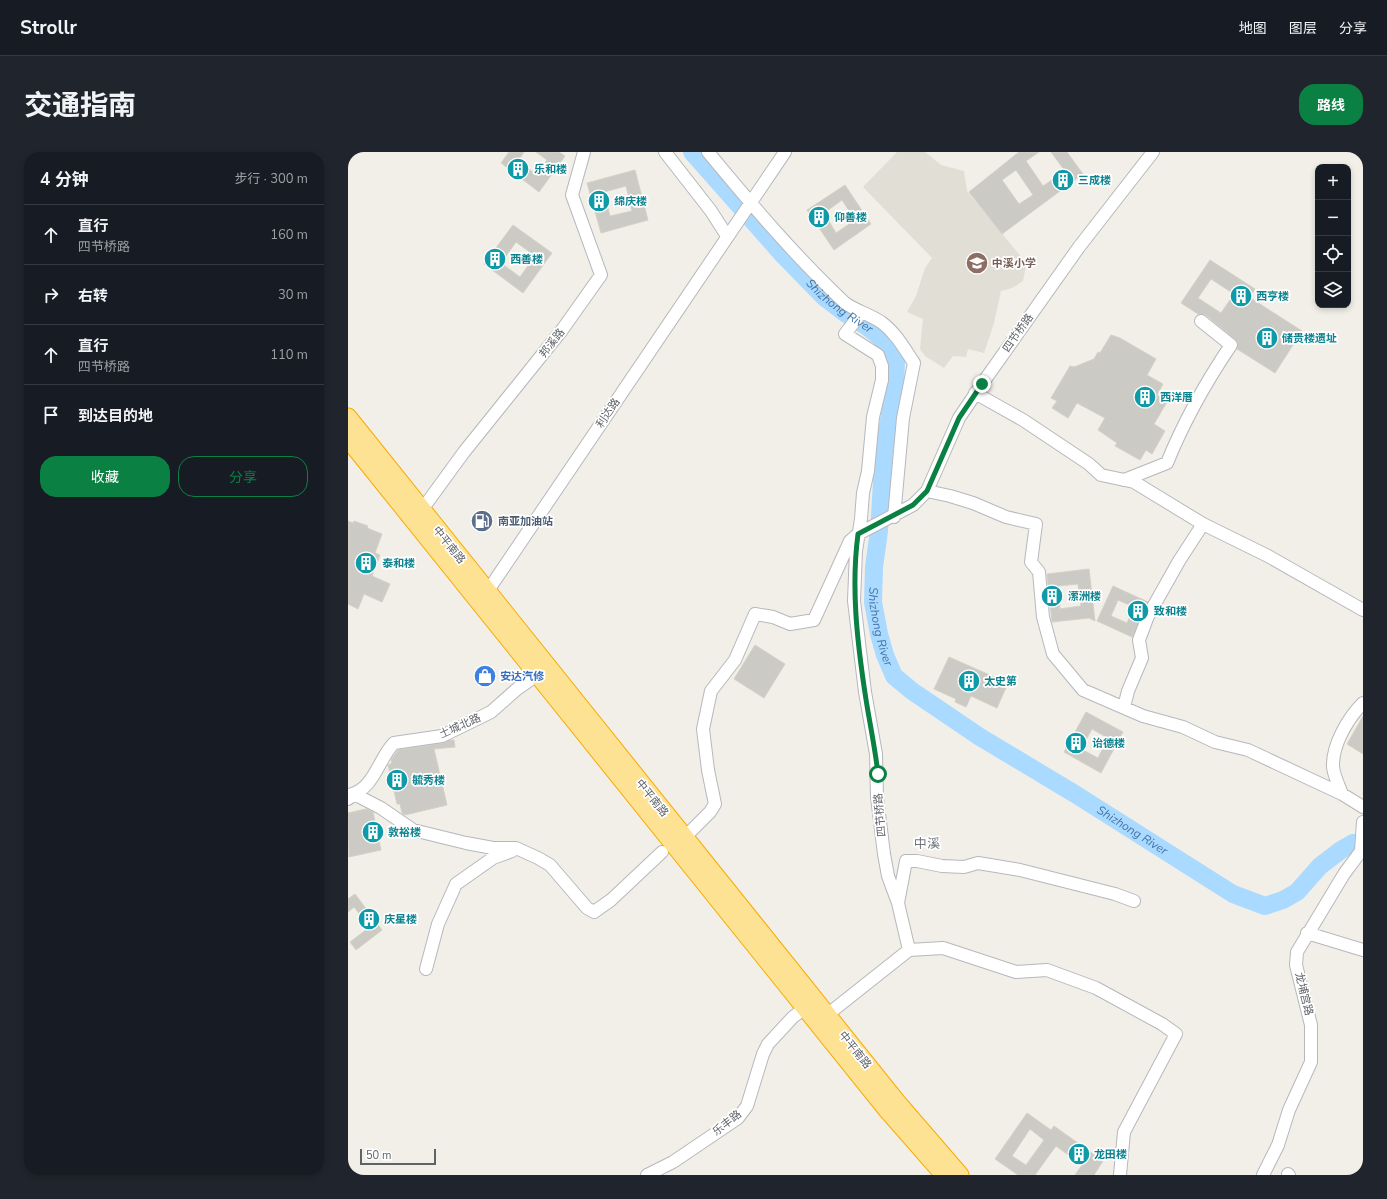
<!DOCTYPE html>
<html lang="zh">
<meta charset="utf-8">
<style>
body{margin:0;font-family:"Nunito Sans","Noto Sans SC",sans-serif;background:#20242c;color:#f1f3f6}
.controls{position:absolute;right:12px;top:12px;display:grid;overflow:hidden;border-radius:8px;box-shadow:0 2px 6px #0003}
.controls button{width:36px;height:36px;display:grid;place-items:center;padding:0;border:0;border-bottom:1px solid #363941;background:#171b24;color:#f1f3f6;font:20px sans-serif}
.scale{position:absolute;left:12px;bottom:10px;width:76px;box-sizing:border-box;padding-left:4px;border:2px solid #5f6368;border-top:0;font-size:11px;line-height:14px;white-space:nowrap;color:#5f6368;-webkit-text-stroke:3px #fff;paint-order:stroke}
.stop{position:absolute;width:12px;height:12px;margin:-9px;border:3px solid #0b8043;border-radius:50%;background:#fff}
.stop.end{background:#0b8043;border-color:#fff;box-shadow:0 1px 4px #0008}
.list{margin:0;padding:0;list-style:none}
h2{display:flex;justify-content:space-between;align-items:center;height:52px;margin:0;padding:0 16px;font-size:17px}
h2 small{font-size:13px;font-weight:400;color:#9ea1a6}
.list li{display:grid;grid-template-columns:26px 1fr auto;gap:12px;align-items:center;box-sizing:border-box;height:60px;padding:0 16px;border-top:1px solid #363941}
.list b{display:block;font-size:15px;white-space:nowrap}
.list p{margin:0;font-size:13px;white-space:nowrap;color:#9ea1a6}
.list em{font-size:13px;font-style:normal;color:#9ea1a6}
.actions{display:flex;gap:8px;padding:12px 16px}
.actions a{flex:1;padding:9px 0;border:1px solid #0b8043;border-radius:16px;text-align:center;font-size:14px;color:#0b8043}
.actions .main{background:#0b8043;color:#fff}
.icon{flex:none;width:22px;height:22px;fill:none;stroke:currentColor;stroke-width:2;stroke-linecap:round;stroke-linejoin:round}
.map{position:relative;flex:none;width:1015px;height:1023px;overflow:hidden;border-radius:16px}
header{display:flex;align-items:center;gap:24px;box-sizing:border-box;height:56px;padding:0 20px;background:#171b24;border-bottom:1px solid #363941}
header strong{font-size:19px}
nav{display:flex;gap:22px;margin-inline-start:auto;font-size:14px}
.intro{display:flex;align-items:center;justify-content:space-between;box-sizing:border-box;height:96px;padding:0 24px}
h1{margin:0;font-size:28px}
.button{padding:10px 18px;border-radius:16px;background:#0b8043;color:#fff;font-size:14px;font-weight:700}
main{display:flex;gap:24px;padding:0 24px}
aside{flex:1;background:#171b24;border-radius:16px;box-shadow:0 2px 6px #0003}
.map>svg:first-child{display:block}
.education{fill:#e1ded6}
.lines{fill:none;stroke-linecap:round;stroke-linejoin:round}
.river{stroke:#aadaff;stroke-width:18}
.building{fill:#cccac5;stroke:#d6d1c6;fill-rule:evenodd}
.minor-casing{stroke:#b5b8bc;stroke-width:14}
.highway-casing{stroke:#f9ab00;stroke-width:19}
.minor{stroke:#fff;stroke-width:12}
.highway{stroke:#fde293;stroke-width:17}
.route{stroke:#0b8043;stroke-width:5}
.labels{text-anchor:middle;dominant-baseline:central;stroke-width:3.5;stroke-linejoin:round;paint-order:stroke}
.culture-label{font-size:11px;font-weight:bold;fill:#0d838f;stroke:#fff;text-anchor:start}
.education-label{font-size:11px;font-weight:bold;fill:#785e54;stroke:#fff;text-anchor:start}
.street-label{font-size:11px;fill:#5f6368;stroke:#fff}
.service-label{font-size:11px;font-weight:bold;fill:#4e5e75;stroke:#fff;text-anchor:start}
.shop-label{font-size:11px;font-weight:bold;fill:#366cbe;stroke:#fff;text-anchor:start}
.water-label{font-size:12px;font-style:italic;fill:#4174aa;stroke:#fff}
.quarter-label{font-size:13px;fill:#70757a;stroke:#fff}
</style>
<header>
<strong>Strollr</strong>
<nav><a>地图</a><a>图层</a><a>分享</a></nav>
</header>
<div class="intro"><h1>交通指南</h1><a class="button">路线</a></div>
<main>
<aside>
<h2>4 分钟<small>步行 · 300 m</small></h2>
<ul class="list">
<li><svg class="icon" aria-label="ahead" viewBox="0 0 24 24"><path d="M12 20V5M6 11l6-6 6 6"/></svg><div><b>直行</b><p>四节桥路</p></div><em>160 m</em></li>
<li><svg class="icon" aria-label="right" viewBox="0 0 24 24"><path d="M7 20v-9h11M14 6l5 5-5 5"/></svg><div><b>右转</b></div><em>30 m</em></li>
<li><svg class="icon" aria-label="ahead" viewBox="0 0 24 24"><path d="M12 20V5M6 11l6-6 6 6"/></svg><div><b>直行</b><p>四节桥路</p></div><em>110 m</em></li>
<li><svg class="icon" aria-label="arrive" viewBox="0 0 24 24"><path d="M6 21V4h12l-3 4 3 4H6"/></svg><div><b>到达目的地</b></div></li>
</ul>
<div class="actions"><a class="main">收藏</a><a>分享</a></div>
</aside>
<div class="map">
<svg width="1015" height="1023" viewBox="0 0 1015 1023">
<rect width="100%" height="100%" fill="#f1efe8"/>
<path class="education" d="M 549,0 L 577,0 L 593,13 L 616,19 L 619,39 L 675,107 L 678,114 L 675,129 L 664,136 L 653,139 L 646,171 L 636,201 L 620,197 L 618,205 L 605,204 L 596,216 L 577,204 L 572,197 L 575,167 L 559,160 L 568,144 L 577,116 L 584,106 L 515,35 Z"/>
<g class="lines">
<path class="river" id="s1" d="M 344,0 L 435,103 L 476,145 L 497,161 L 518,174 L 532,185 L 542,196 L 548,210 L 547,232 L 536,299 L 531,379 L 526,415 L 525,450 L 531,482 L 537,503 L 546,524 L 564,539 L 632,585 L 727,642 L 885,742 L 917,754 L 935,748 L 949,740 L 972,714 L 993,698 L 1005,691 L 1015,692"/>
</g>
<path class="building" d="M 161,0 L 176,0 L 170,9 L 189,23 L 199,8 L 188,0 L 211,0 L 217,4 L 191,40 L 153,11 Z
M 671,0 L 691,0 L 678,9 L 695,34 L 717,19 L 703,0 L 719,0 L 735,22 L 654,82 L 621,40 ZM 668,18 L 685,43 L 671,52 L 654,28 Z
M 287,18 L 300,68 L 253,81 L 239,31 ZM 278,34 L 284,59 L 262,64 L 256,40 Z
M 497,33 L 523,72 L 486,98 L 459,58 ZM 494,48 L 507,68 L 488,81 L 476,61 Z
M 165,73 L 204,101 L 175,141 L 136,112 ZM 168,90 L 187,104 L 172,125 L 153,111 Z
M 862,108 L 907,137 L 901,145 L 954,179 L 927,221 L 889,197 L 890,190 L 887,187 L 858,163 L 850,162 L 833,151 ZM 863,127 L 886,142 L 873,161 L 850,146 Z
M 763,183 L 772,186 L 808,207 L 799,223 L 815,232 L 809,243 L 819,250 L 806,272 L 817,279 L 804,302 L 798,298 L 792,308 L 767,294 L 769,291 L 750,278 L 757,266 L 729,251 L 720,266 L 704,256 L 709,249 L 703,246 L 722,214 L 726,215 L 746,207 L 750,200 L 752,201 Z
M 0,369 L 5,371 L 6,369 L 20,374 L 19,376 L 34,382 L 27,401 L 32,403 L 24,424 L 42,432 L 34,450 L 16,442 L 10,457 L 0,452 Z
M 741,417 L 747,469 L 741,466 L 704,470 L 699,422 ZM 730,432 L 733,454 L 712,457 L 710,434 Z
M 765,434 L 800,450 L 784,485 L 749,469 ZM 770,448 L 786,455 L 779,471 L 763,464 Z
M 407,493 L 437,512 L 416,546 L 386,527 Z
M 601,505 L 660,531 L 649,556 L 623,544 L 618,555 L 607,550 L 608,547 L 586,537 Z
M 738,560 L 775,580 L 753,621 L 716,600 ZM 744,577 L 760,586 L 750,606 L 733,597 Z
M 1015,564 L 1015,602 L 999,592 Z
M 102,588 L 106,588 L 107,595 L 86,597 L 99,653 L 57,663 L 54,661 L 52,652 L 49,652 L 40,613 L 44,611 L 43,608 L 50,598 L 95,591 Z
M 18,657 L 25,660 L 33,698 L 1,705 L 0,661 Z
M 7,742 L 34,778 L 8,798 L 2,790 L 22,775 L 6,755 L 0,760 L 0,747 Z
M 679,961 L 703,978 L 706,974 L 755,1009 L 746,1023 L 727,1023 L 734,1013 L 708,994 L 687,1023 L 670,1023 L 647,1007 ZM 682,977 L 696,988 L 678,1013 L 664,1004 Z"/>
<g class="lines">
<g class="minor-casing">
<path id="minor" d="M 317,0 L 363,59 L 379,84
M 360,0 C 403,52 447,104 497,151 C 508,159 521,162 533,170 C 548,181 556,196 566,211 L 555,266 L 546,365
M 513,161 L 497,182 L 530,203 L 534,214 L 534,228 L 525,265 L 520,319 L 515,341 L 513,367 L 508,399 L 506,449 L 517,540 L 528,602 L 529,645 L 536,702 L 540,724 L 550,751 L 561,798
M 627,241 L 675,268 L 741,312 L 753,323 L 786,330 L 855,372 L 920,404 L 1015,458
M 776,328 L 819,311 C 836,269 858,230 883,193 L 853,169
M 579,339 L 602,344 L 625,351 L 658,365 L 688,372 L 683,410 L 691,420 L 695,465 L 705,502 L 735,538 L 795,564 L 835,575 L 867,590 L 900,598 L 994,642 L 1015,655
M 73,359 L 116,300 L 214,178 L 253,123 L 224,43 L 236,0
M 139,440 L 437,0
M 776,555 L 780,539 L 794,506 L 791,488 L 800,464 L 831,409 L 855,372
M 994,642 C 991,634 986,624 985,615 C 984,593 1000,566 1015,551
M 0,643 C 26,639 30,607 46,591 L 94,584 L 143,560 L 169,537 L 189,523
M 0,647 L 6,642 L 33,656 L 65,678 L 118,691 L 145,696 L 168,696 L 190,706 L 202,713 L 239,756 L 246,760 L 263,748 L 314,700
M 336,686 L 362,660 L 367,652 L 360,618 L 355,577 L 363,539 L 387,508 L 407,462 L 425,465 L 442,472 L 466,468 L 502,389 L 510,382 L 565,353 L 579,339 L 611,266 L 634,232 L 731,95 L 805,0
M 550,751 L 558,709 L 569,709 L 594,714 L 616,715 L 630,711 L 672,718 L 767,742 L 786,749
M 959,781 L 1015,798
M 78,817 L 90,772 L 108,732 L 145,706 L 164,699
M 479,863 L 561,798 L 595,796 L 668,820 L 699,818 L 748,836 L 814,872 L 828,882 L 776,980 L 772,1023
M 940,1022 L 941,1023
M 299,1023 L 325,1010 L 390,966 L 399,954 L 415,902 L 420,892 L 445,865 L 457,856
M 915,1023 L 930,993 L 941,958 L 963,910 L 963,873 L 948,813 L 949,800 L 996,722 L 1013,699 L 1015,670"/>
</g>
<g class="highway-casing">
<path id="highway" d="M 0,265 L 549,950 L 612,1023
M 0,287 L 539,958 L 596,1023"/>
</g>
<use href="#minor" class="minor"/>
<use href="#highway" class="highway"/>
</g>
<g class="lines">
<path class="route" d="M 530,622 C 527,595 521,568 517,541 C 509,488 503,435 510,382 L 565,353 L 579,339 L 611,266 L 634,232"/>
</g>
<defs>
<g id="building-disc" transform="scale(1.15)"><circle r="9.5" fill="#0f9aa8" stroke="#fff"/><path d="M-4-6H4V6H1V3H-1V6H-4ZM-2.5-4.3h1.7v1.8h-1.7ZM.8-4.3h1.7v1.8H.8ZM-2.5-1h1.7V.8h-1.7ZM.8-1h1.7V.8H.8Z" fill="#fff"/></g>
<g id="school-disc" transform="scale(1.15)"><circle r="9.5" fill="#8d6e63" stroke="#fff"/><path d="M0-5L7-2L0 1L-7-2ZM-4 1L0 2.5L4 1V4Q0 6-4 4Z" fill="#fff"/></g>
<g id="fuel-disc" transform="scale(1.15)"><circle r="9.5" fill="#5c6f8a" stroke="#fff"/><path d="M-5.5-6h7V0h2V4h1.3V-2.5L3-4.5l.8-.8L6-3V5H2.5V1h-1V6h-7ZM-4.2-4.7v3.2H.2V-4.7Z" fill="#fff"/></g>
<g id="shop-disc" transform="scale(1.15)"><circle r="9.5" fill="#3f7fe0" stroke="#fff"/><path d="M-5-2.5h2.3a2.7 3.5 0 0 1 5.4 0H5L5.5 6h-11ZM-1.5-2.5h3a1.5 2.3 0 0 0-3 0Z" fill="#fff"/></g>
</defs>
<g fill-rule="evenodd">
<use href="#building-disc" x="170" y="17"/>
<use href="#building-disc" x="715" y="28"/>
<use href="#building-disc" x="251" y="49"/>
<use href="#building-disc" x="471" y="65"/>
<use href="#building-disc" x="147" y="107"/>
<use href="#school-disc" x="629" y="111"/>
<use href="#building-disc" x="893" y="144"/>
<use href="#building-disc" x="919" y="186"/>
<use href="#building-disc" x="797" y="245"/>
<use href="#fuel-disc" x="134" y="369"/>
<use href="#building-disc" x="18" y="411"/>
<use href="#building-disc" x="704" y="444"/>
<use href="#building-disc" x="790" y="459"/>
<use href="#shop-disc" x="137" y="524"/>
<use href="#building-disc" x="621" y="529"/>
<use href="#building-disc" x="728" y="591"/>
<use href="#building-disc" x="49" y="628"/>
<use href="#building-disc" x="25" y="680"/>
<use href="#building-disc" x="21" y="767"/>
<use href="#building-disc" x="731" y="1002"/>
</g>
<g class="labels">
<g class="culture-label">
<text x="186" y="17">乐和楼</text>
<text x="730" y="28">三成楼</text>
<text x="266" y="49">绵庆楼</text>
<text x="486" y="65">仰善楼</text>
<text x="162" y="107">西善楼</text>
<text x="908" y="144">西亨楼</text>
<text x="934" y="186">储贵楼遗址</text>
<text x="812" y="245">西洋厝</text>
<text x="34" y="411">泰和楼</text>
<text x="720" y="444">潆洲楼</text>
<text x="806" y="459">致和楼</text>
<text x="636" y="529">太史第</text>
<text x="744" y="591">诒德楼</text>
<text x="64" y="628">毓秀楼</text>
<text x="40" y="680">敦裕楼</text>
<text x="36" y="767">庆星楼</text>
<text x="746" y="1002">龙田楼</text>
</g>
<g class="education-label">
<text x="644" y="111">中溪小学</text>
</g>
<g class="street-label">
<text transform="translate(670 181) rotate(-55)">四节桥路</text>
<text transform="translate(204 191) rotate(-52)">邦溪路</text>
<text transform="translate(260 261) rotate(-56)">利达路</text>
<text transform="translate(101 393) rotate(51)">中平南路</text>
<text transform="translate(112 574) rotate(-24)">土城北路</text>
<text transform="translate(304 646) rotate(51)">中平南路</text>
<text transform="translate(532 663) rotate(-95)">四节桥路</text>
<text transform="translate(956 842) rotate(76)">龙埔宫路</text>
<text transform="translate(507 898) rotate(51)">中平南路</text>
<text transform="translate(379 971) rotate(-38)">乐丰路</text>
</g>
<g class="service-label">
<text x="150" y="369">南亚加油站</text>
</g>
<g class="shop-label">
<text x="152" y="524">安达汽修</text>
</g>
<g class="water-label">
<text stroke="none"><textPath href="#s1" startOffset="214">Shizhong River</textPath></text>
<text stroke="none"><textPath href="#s1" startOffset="562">Shizhong River</textPath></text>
<text stroke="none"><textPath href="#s1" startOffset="898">Shizhong River</textPath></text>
</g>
<g class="quarter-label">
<text x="579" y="692">中溪</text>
</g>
</g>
</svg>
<div class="controls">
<button>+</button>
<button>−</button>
<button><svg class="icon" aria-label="locate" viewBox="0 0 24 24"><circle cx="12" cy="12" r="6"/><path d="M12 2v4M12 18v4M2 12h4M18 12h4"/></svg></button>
<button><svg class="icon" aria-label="layers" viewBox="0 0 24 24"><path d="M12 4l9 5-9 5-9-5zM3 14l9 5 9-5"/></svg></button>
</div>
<div class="scale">50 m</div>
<div class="stop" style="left:530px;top:622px"></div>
<div class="stop end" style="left:634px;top:232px"></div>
</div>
</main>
